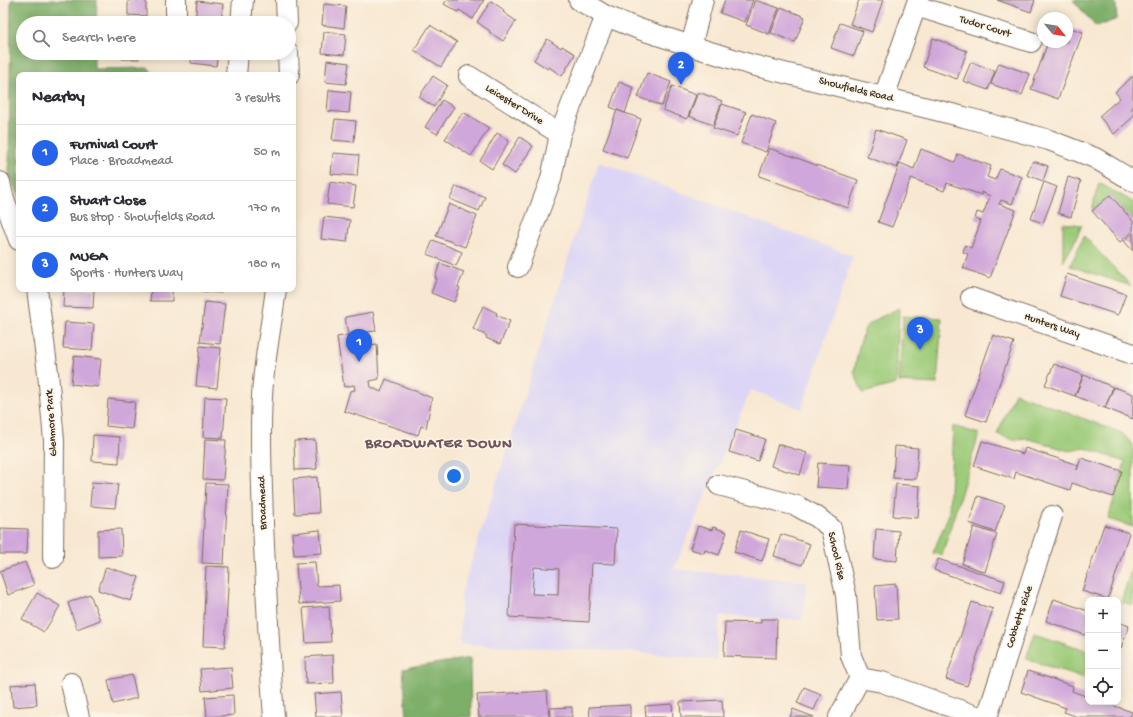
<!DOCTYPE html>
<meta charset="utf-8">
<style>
body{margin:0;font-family:"Gochi Hand",sans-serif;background:#f2f2f3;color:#2b2b33}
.controls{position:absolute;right:12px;bottom:12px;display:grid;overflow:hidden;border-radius:8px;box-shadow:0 2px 10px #0003}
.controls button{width:36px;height:36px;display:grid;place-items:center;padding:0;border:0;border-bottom:1px solid #e1e1e2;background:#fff;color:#2b2b33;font:20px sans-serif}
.compass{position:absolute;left:1037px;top:12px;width:36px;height:36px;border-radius:50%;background:#fff;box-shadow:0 2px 10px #0003;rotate:120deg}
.you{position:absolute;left:454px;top:476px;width:14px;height:14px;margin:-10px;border:3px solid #fff;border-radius:50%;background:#1a73e8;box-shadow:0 0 0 6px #1a73e833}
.badge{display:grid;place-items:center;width:26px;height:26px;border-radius:50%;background:#2563eb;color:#fff;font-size:13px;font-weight:700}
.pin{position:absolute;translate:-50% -33px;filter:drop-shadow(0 1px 2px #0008)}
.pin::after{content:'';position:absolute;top:21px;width:14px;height:12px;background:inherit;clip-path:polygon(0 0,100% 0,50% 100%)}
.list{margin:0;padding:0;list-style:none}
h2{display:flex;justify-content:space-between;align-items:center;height:52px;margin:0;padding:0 16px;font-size:17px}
h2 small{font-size:13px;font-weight:400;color:#7c7c81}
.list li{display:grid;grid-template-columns:26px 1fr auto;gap:12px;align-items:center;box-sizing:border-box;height:56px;padding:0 16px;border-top:1px solid #e1e1e2}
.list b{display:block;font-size:15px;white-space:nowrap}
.list p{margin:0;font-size:13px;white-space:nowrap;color:#7c7c81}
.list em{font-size:13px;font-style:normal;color:#7c7c81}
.icon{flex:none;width:22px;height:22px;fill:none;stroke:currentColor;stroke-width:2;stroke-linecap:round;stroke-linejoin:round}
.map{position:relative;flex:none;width:1133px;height:717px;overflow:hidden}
.search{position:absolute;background:#fff;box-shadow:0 2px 10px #0003;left:16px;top:16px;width:280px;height:44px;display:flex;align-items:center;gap:10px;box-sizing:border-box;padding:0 14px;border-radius:22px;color:#7c7c81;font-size:15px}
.panel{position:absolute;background:#fff;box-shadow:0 2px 10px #0003;left:16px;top:72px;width:280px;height:220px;border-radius:8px}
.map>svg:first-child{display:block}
.built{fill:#dcd5f6}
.green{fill:#9ccb79;stroke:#6c7a4c}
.forest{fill:#7daf69;stroke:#5c6c44}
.building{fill:#d0a7da;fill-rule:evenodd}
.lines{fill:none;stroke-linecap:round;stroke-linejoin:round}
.street-casing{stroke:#7d6c5d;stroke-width:22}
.street{stroke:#fff;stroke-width:20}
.labels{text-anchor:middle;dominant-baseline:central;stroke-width:3;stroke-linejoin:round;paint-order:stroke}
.street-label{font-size:11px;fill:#3b2a1e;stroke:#fcf5e5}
.district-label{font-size:15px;font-weight:bold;letter-spacing:1px;fill:#6f5660;stroke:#fcf5e5}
</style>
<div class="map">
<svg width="1133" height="717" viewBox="0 0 1133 717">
<rect width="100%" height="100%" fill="#fcf5e5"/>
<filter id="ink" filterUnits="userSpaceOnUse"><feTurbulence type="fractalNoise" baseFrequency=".025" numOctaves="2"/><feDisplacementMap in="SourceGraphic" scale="8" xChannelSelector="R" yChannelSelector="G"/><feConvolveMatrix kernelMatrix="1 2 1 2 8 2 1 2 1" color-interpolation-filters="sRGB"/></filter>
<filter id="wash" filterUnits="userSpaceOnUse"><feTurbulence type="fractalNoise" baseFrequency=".012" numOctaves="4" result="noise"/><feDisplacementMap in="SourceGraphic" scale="16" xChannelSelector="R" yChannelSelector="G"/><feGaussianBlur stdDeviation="0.9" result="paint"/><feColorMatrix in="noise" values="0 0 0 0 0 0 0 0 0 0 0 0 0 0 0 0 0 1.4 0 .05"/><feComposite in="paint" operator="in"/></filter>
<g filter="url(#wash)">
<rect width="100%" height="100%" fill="#f8e8d2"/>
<path class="built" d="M 599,162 L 853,256 L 802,409 L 751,390 L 674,569 L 807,582 L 802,620 L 720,616 L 716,660 L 634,652 L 460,644 L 461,594 Z"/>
<path class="green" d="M 1099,183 L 1133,202 L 1133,221 L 1110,195 L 1092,211 L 1095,197 Z
M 1063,223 L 1082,225 L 1072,247 L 1063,262 Z
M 1084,236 L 1131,286 L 1070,266 Z
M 899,308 L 896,384 L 863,393 L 854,372 L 859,347 L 865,328 L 873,321 Z
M 903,316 L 942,318 L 937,384 L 899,382 Z
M 1015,393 L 1122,433 L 1133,445 L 1133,527 L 1108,519 L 1125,462 L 1085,448 L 1069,451 L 1030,439 L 1014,440 L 997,434 Z
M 953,426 L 979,434 L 942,555 L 933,553 L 949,514 Z
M 1133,564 L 1133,605 L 1121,602 Z
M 1035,633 L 1088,651 L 1088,679 L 1026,659 Z"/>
<path class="forest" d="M 11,0 L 97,0 L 96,23 L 23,23 L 23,53 L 94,53 L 94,69 L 149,68 L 152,75 L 19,75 L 19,199 L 9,172 Z
M 1073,0 L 1113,0 L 1116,4 L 1117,19 L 1096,27 Z
M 470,658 L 471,717 L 407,717 L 403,669 Z"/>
<g id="blocks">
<path class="building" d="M 128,0 L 146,0 L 146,16 L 128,15 Z
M 447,0 L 484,0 L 473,19 L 459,10 L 458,12 L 444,4 Z
M 725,0 L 753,0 L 745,22 L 720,13 Z
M 755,0 L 779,8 L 769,34 L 746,25 Z
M 859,0 L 883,0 L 872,32 L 850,24 Z
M 997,0 L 1035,0 L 1031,12 Z
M 197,1 L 223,4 L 221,23 L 195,23 Z
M 491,1 L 504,10 L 503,12 L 516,21 L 503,41 L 489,32 L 490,31 L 477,22 Z
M 324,4 L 346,6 L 344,28 L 322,25 Z
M 781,7 L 805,17 L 795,42 L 771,33 Z
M 124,18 L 140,19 L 140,23 L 124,23 Z
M 840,23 L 863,31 L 854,56 L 831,48 Z
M 430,25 L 457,42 L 441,67 L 414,50 Z
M 1067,27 L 1083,32 L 1058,99 L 1031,89 L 1048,42 L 1067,42 Z
M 324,32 L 346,34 L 344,55 L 322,53 Z
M 933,38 L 967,51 L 957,79 L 923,67 Z
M 547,39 L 561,48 L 562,46 L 575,54 L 562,76 L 549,67 L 548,69 L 534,60 Z
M 123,53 L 139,53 L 139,59 L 122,59 Z
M 192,53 L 218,53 L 216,66 L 191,63 Z
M 327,60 L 349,63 L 346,84 L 325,82 Z
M 971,62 L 995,71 L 988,90 L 963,81 Z
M 999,63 L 1030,74 L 1022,95 L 991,84 Z
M 647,73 L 671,82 L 662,106 L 638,97 Z
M 433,76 L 447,85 L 434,107 L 419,97 Z
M 1133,76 L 1133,107 L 1131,110 L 1133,112 L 1133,117 L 1114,134 L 1099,116 L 1120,98 L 1115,92 Z
M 619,82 L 634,88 L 625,113 L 610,107 Z
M 672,86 L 696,95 L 687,119 L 663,110 Z
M 329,90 L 351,92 L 349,113 L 327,111 Z
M 698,92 L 722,101 L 713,125 L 689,116 Z
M 442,100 L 454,107 L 437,134 L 425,127 Z
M 722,104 L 746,112 L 737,136 L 713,128 Z
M 617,110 L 641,119 L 627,158 L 603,149 Z
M 463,112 L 489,128 L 471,156 L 445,139 Z
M 752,114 L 776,123 L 766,152 L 741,143 Z
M 335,119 L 356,121 L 354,142 L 332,140 Z
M 876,129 L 907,140 L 897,168 L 867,157 Z
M 497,133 L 509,141 L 492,169 L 480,161 Z
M 520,137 L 533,146 L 515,174 L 502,165 Z
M 769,148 L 858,180 L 848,208 L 759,176 Z
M 921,149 L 955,162 L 958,154 L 991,166 L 987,177 L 995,180 L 1000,169 L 1022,177 L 1012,204 L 1001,200 L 999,204 L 1016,210 L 990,278 L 963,268 L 968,254 L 963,252 L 965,245 L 971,248 L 981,221 L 975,219 L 977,212 L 983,214 L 990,196 L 981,192 L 981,195 L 947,183 L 944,191 L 911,178 L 892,227 L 878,222 L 900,163 L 914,169 Z
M 333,153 L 359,155 L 357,176 L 331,174 Z
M 1033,161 L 1048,166 L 1043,181 L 1027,175 Z
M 1068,177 L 1081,181 L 1071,217 L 1058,213 Z
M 330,182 L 356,186 L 353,207 L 327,204 Z
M 1044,182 L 1057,187 L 1043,223 L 1031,219 Z
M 456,186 L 485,197 L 479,211 L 450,199 Z
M 1110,195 L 1133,221 L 1133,231 L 1120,242 L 1092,211 Z
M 449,204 L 477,216 L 465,247 L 436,236 Z
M 324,217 L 350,220 L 347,242 L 321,239 Z
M 1133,233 L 1133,251 L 1124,241 Z
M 433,240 L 462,252 L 456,266 L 427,254 Z
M 440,263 L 464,272 L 458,287 L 460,288 L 454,302 L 431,293 L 437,278 L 435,278 Z
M 1067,274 L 1126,294 L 1118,315 L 1060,296 Z
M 64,289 L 94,289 L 93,308 L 63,307 Z
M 151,289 L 172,289 L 172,301 L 150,301 Z
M 201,289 L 222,289 L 221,293 L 201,291 Z
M 205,302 L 225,304 L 220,344 L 200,342 Z
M 483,306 L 497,313 L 496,315 L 510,321 L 500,344 L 486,338 L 487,336 L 473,329 Z
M 373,312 L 376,331 L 367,332 L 370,345 L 377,344 L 379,379 L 370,381 L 371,387 L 381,392 L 386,379 L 432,398 L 426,428 L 421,426 L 418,435 L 344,411 L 350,391 L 355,390 L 354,385 L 344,387 L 337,337 L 348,335 L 345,317 Z
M 65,322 L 94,324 L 92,350 L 63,348 Z
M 993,335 L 1014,342 L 986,422 L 965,415 Z
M 200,346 L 221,348 L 217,388 L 196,386 Z
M 74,356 L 101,359 L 98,387 L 71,384 Z
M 1054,364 L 1083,375 L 1075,396 L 1045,385 Z
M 1084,375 L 1113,387 L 1105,408 L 1075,396 Z
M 1114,387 L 1133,394 L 1133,419 L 1105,408 Z
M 205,397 L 226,398 L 223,438 L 203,437 Z
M 108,399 L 135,402 L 132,429 L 106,426 Z
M 736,430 L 765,439 L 758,461 L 729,452 Z
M 93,435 L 120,437 L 119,463 L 92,461 Z
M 205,439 L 226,440 L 223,480 L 203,479 Z
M 315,440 L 317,469 L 295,470 L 294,441 Z
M 982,441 L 1023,454 L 1025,448 L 1078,465 L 1077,470 L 1081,458 L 1122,471 L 1113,497 L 1072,483 L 1070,490 L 1016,472 L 1014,479 L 974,466 Z
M 778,444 L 807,453 L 800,475 L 771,466 Z
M 895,446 L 918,448 L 916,479 L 893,478 Z
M 818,463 L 850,465 L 848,489 L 816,487 Z
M 317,477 L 319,513 L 295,514 L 293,479 Z
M 92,482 L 118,484 L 115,508 L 90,506 Z
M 206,483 L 228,484 L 224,564 L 202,563 Z
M 896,484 L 920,486 L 918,518 L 893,516 Z
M 978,496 L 1005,505 L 995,532 L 969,523 Z
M 514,524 L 617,529 L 615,564 L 592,563 L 589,622 L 509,617 ZM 534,567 L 559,569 L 558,595 L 532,594 Z
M 1104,525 L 1129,533 L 1108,599 L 1082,591 Z
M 698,526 L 712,530 L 713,527 L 727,532 L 719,555 L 705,550 L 704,553 L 690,549 Z
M 974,527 L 997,534 L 985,572 L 962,564 Z
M 0,528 L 28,529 L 27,554 L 0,554 Z
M 121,529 L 122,556 L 98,557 L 98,530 Z
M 876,529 L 899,531 L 897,561 L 874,559 Z
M 320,530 L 322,553 L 294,555 L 292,533 Z
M 741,530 L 769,539 L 762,561 L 734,552 Z
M 781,534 L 810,544 L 802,565 L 774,556 Z
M 938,559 L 1005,581 L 1001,593 L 934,570 Z
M 25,562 L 34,585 L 8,595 L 0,571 Z
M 315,562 L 317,586 L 339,585 L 340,601 L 299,604 L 296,563 Z
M 206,566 L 229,567 L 225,647 L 203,646 Z
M 106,567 L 139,577 L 131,601 L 98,590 Z
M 896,584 L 898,619 L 877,620 L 875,586 Z
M 37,593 L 60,606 L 44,632 L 22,619 Z
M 90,594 L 100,620 L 77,629 L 68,603 Z
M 1054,599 L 1088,611 L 1088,636 L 1046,621 Z
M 972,602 L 993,609 L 967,686 L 946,679 Z
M 329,606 L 331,642 L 306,643 L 303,608 Z
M 761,619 L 777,619 L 776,658 L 724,656 L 725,622 L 761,623 Z
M 1118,622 L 1129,626 L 1121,648 L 1118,647 Z
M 333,655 L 334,683 L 306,684 L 305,657 Z
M 231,667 L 233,688 L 202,691 L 200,669 Z
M 1028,671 L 1073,686 L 1072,691 L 1088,697 L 1088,702 L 1103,702 L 1132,712 L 1130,717 L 1078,717 L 1064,712 L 1066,708 L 1021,692 Z
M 132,675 L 137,698 L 113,704 L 108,680 Z
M 35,683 L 37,705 L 13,707 L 11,685 Z
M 804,687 L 821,694 L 814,710 L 797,703 Z
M 547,691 L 549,717 L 479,717 L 477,695 Z
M 341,692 L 343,717 L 316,717 L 314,694 Z
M 233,695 L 234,715 L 207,717 L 205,697 Z
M 722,700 L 723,717 L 681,717 L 680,702 Z
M 672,704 L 673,717 L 646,717 L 645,706 Z
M 630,705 L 630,717 L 590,717 L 589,707 Z
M 572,707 L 572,717 L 551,717 L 550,708 Z
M 793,709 L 814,717 L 790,717 Z"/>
</g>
</g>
<g filter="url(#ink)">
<use href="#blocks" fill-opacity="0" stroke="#7d6c5d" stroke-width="1"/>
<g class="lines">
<g class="street-casing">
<path id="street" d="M 286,0 L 287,23
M 579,0 L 606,16 L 639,29 L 691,46 L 752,65 L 964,117 L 1049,140 L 1095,158 L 1133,181
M 916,6 L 1031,42
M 176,13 L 176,0
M 241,23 L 243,0
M 691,46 L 703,0
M 288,53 L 289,75
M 236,75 L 238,53
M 469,76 L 560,134
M 884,97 L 918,0
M 0,182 L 3,196 L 19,240
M 518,267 L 551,179 L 560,134 L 606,16
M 37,289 L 48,373 L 54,441 L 53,558
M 971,298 L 1133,354
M 719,485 L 797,506 L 817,517 L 831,528 L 846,595 L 851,656 L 860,678
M 860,678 L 882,682 L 979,717
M 71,683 L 79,717
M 274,717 C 269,653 266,588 263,524 C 262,477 259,429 263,382 C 266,351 272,320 276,289
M 839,717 L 860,678
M 987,717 L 1052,516"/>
</g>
<use href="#street" class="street"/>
</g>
</g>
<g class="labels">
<g class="street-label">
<text transform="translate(985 27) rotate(17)">Tudor Court</text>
<text transform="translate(856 90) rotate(14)">Showfields Road</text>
<text transform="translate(514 105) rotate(32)">Leicester Drive</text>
<text transform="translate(1052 326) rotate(19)">Hunters Way</text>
<text transform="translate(52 423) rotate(-94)">Glenmore Park</text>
<text transform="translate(263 503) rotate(-92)">Broadmead</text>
<text transform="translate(836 556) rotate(77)">School Rise</text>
<text transform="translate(1020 617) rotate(-72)">Cobbetts Ride</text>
</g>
<g class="district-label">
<text x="439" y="444">BROADWATER DOWN</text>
</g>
</g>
</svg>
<div class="controls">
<button>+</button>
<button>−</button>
<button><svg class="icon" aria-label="locate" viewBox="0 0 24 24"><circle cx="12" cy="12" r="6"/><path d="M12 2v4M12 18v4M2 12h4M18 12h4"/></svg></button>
</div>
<svg class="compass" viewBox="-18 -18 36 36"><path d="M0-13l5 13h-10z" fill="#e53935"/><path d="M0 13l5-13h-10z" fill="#7c7c81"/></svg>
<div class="you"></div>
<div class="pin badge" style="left:359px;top:362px">1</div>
<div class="pin badge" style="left:681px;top:85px">2</div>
<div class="pin badge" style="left:920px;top:350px">3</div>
<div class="search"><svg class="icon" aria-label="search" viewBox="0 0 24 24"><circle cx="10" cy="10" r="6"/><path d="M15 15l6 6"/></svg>Search here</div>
<section class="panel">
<h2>Nearby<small>3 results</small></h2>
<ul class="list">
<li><span class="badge">1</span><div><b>Furnival Court</b><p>Place · Broadmead</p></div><em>50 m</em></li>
<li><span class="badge">2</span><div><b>Stuart Close</b><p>Bus stop · Showfields Road</p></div><em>170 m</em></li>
<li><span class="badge">3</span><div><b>MUGA</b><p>Sports · Hunters Way</p></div><em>180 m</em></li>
</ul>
</section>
</div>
